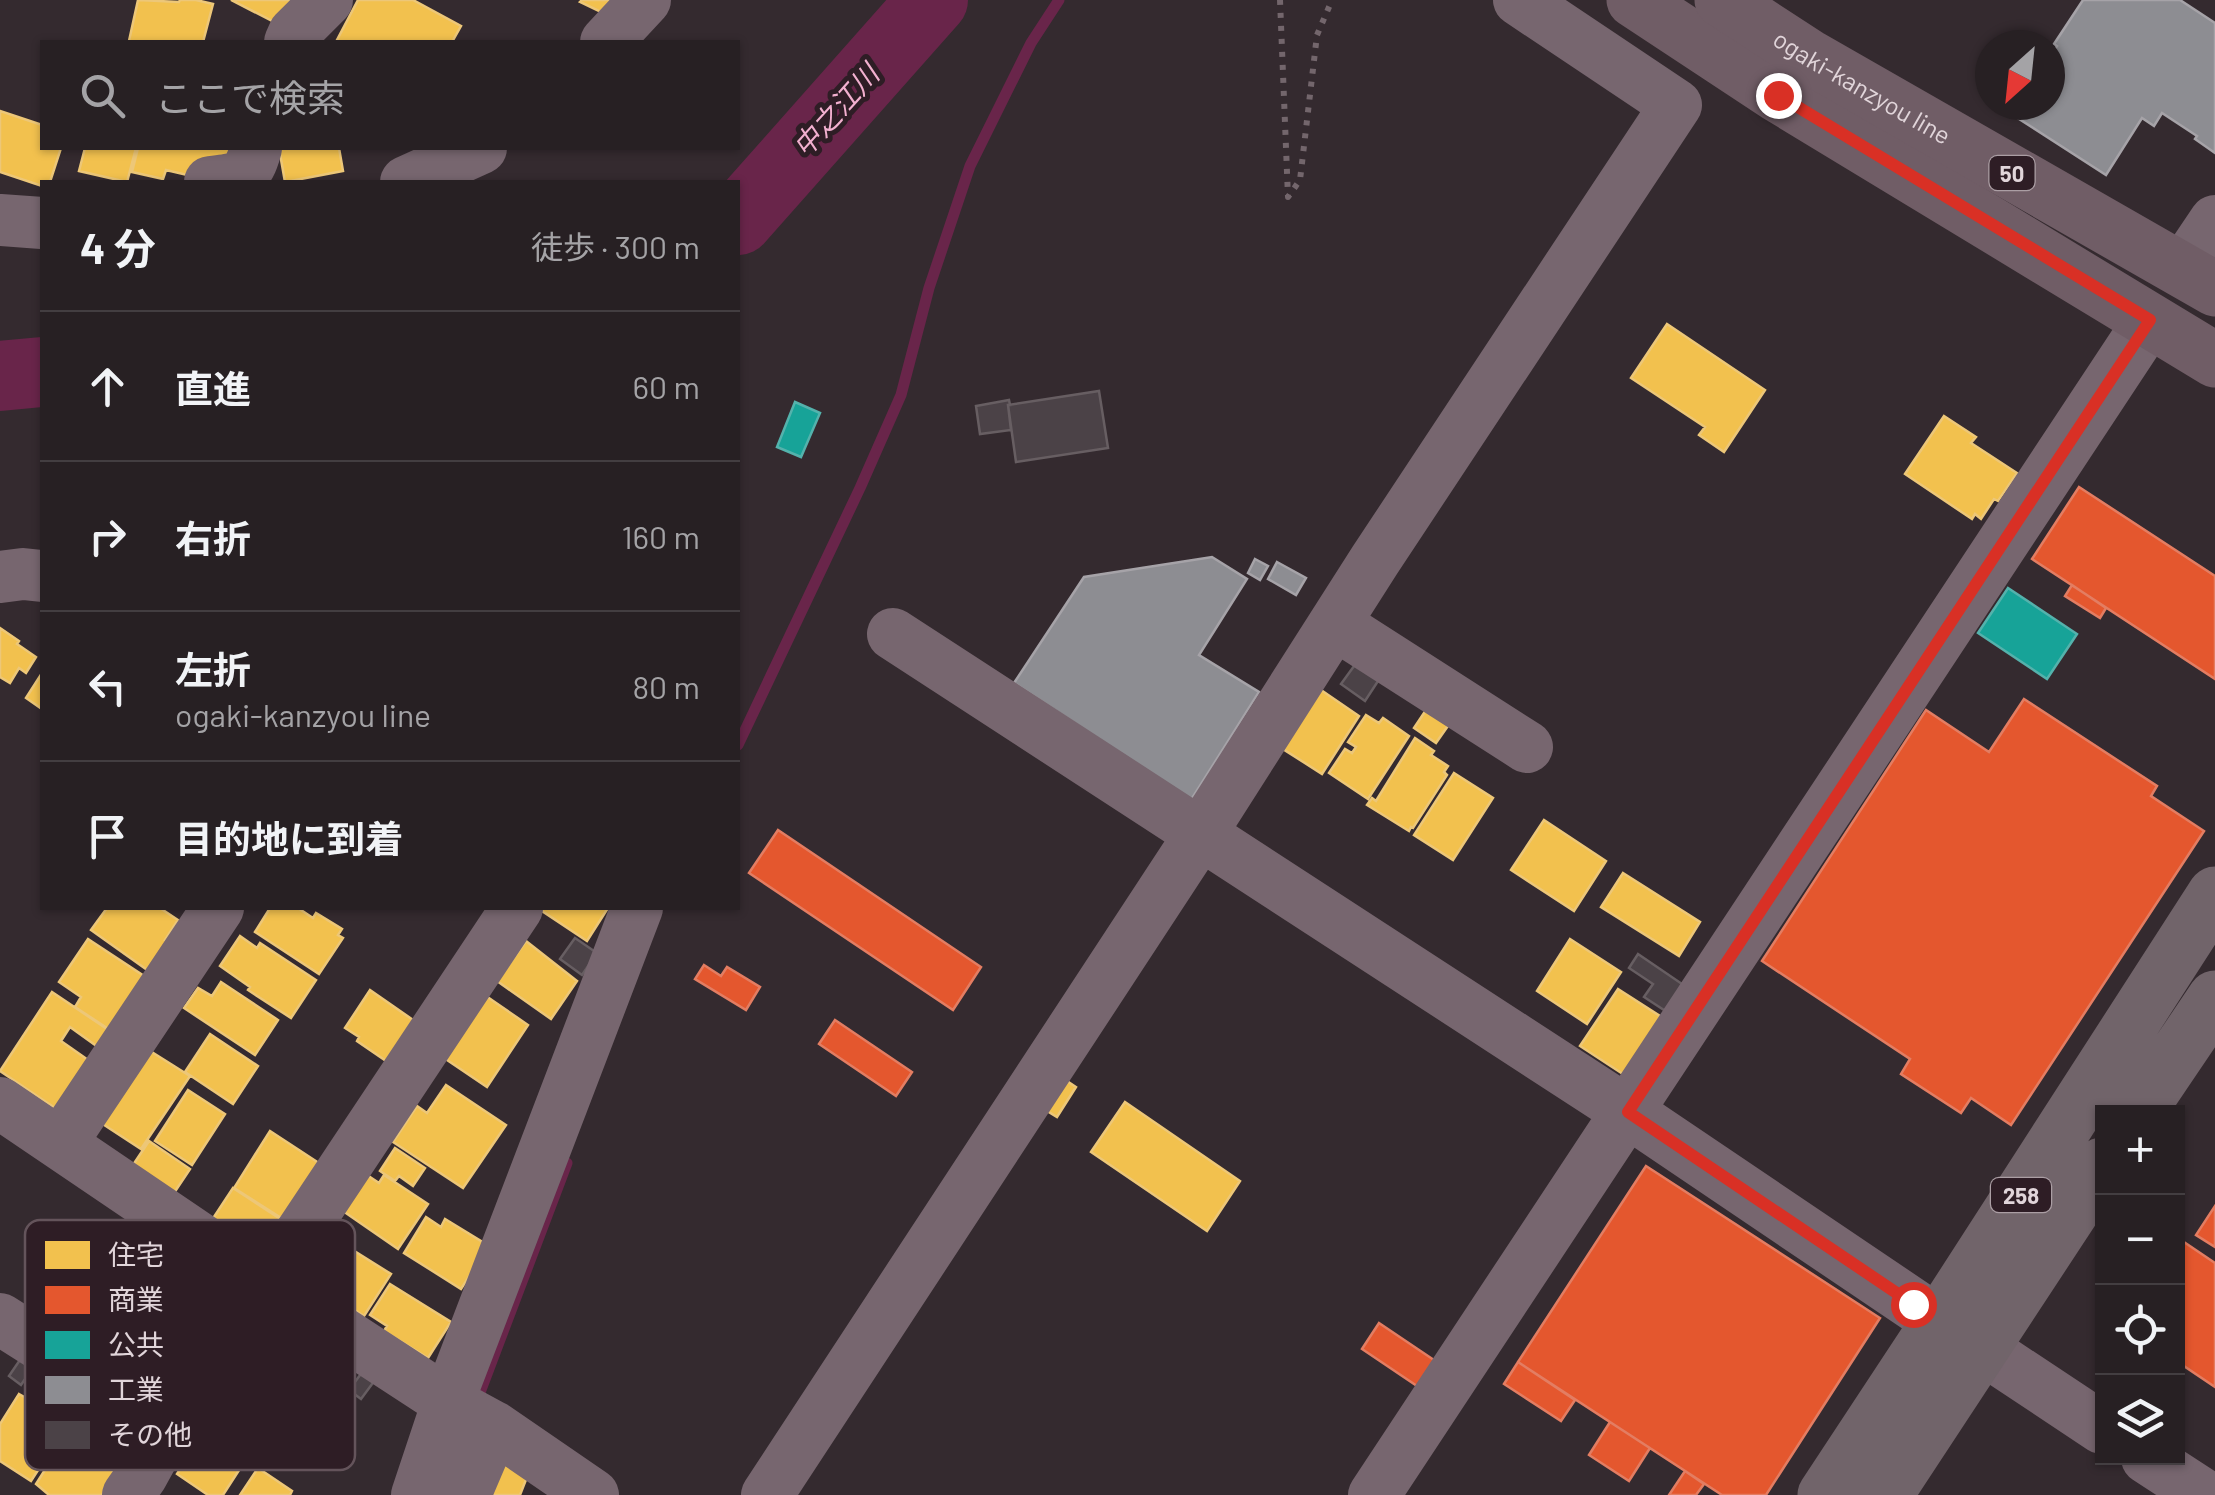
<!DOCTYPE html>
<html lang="ja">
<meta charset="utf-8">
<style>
body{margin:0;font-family:Barlow,"Noto Sans JP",sans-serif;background:#332d30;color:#f1f3f6}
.controls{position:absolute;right:30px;bottom:30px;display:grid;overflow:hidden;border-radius:0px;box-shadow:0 2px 8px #0004}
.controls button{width:90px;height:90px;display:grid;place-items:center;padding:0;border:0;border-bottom:2px solid #433e41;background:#272023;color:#f1f3f6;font:50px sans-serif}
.compass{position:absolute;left:1975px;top:30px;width:90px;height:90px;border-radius:50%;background:#272023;box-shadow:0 2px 8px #0004;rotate:207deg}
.stop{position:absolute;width:30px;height:30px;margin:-22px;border:8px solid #d93025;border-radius:50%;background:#fff}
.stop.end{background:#d93025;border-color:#fff;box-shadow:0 2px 10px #0008}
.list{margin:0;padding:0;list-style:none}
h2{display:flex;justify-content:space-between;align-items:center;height:130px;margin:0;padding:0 40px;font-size:42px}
h2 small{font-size:32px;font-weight:400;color:#a4a3a6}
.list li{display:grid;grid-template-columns:65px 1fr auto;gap:30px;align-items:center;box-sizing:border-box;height:150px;padding:0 40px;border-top:2px solid #433e41}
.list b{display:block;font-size:38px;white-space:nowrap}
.list p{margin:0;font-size:32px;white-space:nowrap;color:#a4a3a6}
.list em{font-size:32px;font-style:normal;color:#a4a3a6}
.icon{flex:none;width:55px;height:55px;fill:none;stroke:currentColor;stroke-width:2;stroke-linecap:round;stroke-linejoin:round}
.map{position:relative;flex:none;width:2215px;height:1495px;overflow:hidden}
.search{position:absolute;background:#272023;box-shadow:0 2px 8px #0004;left:40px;top:40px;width:700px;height:110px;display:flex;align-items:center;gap:25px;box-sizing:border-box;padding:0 35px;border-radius:0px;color:#a4a3a6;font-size:38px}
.panel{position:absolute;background:#272023;box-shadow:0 2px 8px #0004;left:40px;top:180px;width:700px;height:730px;border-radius:0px}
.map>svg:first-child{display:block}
.homes{fill:#f2c14e;stroke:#edc778;stroke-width:2.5}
.shops{fill:#e4572e;stroke:#e37d62;stroke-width:2.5}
.public{fill:#17a398;stroke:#54b2ac;stroke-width:2.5}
.industry{fill:#8d8d92;stroke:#a6a3a8;stroke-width:2.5}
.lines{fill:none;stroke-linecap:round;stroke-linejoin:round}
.stream{stroke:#69254a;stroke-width:11}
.river{stroke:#69254a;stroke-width:70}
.building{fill:#4b4247;stroke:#675e62;stroke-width:2.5}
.path{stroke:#73666c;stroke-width:6;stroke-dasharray:5 8;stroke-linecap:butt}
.minor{stroke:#77666f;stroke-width:52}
.major{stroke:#705d66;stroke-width:55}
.highway{stroke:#71646a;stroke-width:55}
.route{stroke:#d93025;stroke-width:12}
.labels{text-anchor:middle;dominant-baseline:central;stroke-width:10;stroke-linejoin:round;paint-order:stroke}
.shield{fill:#2e1d25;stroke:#ab9ea4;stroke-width:2.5}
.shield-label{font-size:22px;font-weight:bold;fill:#e1d5da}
.street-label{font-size:25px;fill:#e1d5da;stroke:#2e1d25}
.water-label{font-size:28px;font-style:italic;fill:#f2b0cf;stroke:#2e1d25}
.key{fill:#2e1d25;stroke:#64545b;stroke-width:2.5}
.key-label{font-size:28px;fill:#e1d5da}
</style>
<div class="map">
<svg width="2215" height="1495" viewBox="0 0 2215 1495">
<rect width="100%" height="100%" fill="#342a2f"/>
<path class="homes" d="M 138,0 L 179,2 L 180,0 L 196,0 L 213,4 L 203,42 L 129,41 Z
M 231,0 L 297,0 L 284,27 Z
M 358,0 L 413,0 L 461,26 L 452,42 L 341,42 L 337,40 Z
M 582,0 L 613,0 L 603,13 L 580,2 Z
M 0,111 L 42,125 L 42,148 L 61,148 L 50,182 L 42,182 L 42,186 L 0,172 Z
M 85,148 L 136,148 L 127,182 L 79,171 Z
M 138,148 L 240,148 L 187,175 L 166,170 L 163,179 L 132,172 Z
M 279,148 L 339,148 L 343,171 L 285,182 Z
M 1667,324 L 1765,390 L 1724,452 L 1699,435 L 1705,427 L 1631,378 Z
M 1944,416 L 1976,437 L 1971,443 L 2017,473 L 1998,501 L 1994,499 L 1981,519 L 1975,514 L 1972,519 L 1905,474 Z
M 0,628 L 19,641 L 17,644 L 36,657 L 26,673 L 19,668 L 10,683 L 0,677 Z
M 42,673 L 42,709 L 26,698 Z
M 1321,690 L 1359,716 L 1322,774 L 1283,749 Z
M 1428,707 L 1450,723 L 1436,743 L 1414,728 Z
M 1366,715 L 1379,723 L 1383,718 L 1409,736 L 1368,799 L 1329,773 L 1345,749 L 1352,753 L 1356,747 L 1348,742 Z
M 1415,738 L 1434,751 L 1431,755 L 1448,766 L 1444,772 L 1447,775 L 1413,828 L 1411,827 L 1409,831 L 1367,805 L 1372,798 L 1376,801 Z
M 1454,773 L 1493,798 L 1453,860 L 1414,835 Z
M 1544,820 L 1606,861 L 1574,911 L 1511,870 Z
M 1623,873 L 1700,922 L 1679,956 L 1601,907 Z
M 107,908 L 160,908 L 178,920 L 165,940 L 170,942 L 150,972 L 91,930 Z
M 270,908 L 298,908 L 313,918 L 316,913 L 342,929 L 338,935 L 343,938 L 319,974 L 255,932 Z
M 540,908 L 608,908 L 587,941 L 539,909 Z
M 240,936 L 257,948 L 260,943 L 316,980 L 291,1018 L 248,990 L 250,987 L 220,966 Z
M 88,939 L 144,976 L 113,1032 L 75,1007 L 81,997 L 59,982 Z
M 1570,939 L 1621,972 L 1587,1024 L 1537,991 Z
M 526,941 L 577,981 L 551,1019 L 497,981 Z
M 221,982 L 278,1020 L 255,1055 L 184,1008 L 198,988 L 212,996 Z
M 1618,989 L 1663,1018 L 1626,1076 L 1580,1046 Z
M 370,990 L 416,1022 L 389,1063 L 357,1041 L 359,1037 L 345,1028 Z
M 52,992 L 113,1033 L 102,1050 L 70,1027 L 61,1041 L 91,1062 L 58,1110 L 0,1071 Z
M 486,996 L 528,1025 L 487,1087 L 444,1058 Z
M 210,1034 L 258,1066 L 233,1104 L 185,1072 Z
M 147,1049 L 190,1076 L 141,1149 L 98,1121 Z
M 1064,1079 L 1076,1087 L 1057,1117 L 1044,1109 Z
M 446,1085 L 506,1125 L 463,1188 L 393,1142 L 417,1106 L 427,1113 Z
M 188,1090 L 225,1114 L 192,1165 L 155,1141 Z
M 1125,1102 L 1240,1181 L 1207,1231 L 1091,1152 Z
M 270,1131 L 322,1165 L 286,1221 L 234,1188 Z
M 149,1141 L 190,1169 L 174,1193 L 133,1165 Z
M 395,1148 L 425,1168 L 413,1186 L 399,1176 L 395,1181 L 380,1171 Z
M 364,1173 L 379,1183 L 384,1175 L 428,1204 L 398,1249 L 340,1209 Z
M 233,1188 L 285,1222 L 267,1250 L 256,1249 L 212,1220 Z
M 426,1217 L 441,1227 L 445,1219 L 489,1246 L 461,1289 L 404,1253 Z
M 324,1232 L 391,1274 L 364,1316 L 321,1289 L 326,1281 L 302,1266 Z
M 390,1284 L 451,1322 L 428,1358 L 384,1331 L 387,1326 L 370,1315 Z
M 19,1394 L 53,1413 L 49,1421 L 56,1425 L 58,1421 L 66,1427 L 31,1481 L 0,1461 L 0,1424 Z
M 204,1433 L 228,1449 L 224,1456 L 241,1467 L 223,1495 L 208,1495 L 177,1474 Z
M 62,1443 L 69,1447 L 71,1444 L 116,1473 L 102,1495 L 49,1495 L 36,1484 Z
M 494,1457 L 529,1472 L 520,1495 L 479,1495 Z
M 258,1468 L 292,1491 L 290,1495 L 240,1495 Z"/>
<path class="shops" d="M 2079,487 L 2215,576 L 2215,679 L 2032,559 Z
M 2072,585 L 2106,608 L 2100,618 L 2065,596 Z
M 2024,699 L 2157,786 L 2151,796 L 2204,831 L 2011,1125 L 1971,1098 L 1961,1113 L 1901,1074 L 1910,1059 L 1762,961 L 1926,710 L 1989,752 Z
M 778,830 L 981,967 L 953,1010 L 749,873 Z
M 704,965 L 721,976 L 727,967 L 760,987 L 746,1010 L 695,979 Z
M 835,1020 L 912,1072 L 896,1096 L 819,1044 Z
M 1646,1166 L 1880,1318 L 1766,1495 L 1722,1495 L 1518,1362 Z
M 2215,1206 L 2215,1247 L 2196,1235 Z
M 2178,1238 L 2215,1263 L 2215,1387 L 2178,1362 Z
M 1379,1323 L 1437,1362 L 1420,1388 L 1362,1349 Z
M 1518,1362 L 1575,1400 L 1561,1421 L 1504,1384 Z
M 1610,1422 L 1650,1448 L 1629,1481 L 1589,1455 Z
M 1685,1471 L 1704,1484 L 1696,1495 L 1669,1495 Z"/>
<path class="public" d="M 795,402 L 820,413 L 801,457 L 777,447 Z
M 2008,588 L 2077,634 L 2047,679 L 1978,633 Z"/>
<path class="industry" d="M 2083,0 L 2180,0 L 2215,23 L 2215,153 L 2195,139 L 2197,136 L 2162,113 L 2154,126 L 2142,118 L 2106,175 L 2013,115 L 2019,105 L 2050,105 L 2050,57 L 2057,46 L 2054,44 Z
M 1212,557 L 1247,579 L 1199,655 L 1259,692 L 1191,800 L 1014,683 L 1084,577 Z
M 1255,559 L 1268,566 L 1260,580 L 1248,573 Z
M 1277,562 L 1306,578 L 1296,595 L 1268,579 Z"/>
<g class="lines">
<path class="stream" d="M 738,745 L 860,488 L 901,395 L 929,288 L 970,166 L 1031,43 L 1059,0
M 476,1403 L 567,1163"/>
<path class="river" d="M 738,220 L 933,0
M 0,376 L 42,372"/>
</g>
<path class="building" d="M 1099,391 L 1108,448 L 1016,462 L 1008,405 Z
M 1009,400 L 1010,405 L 1008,405 L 1011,430 L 980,434 L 976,406 Z
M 1357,662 L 1380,678 L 1365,701 L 1341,684 Z
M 575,938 L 597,953 L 582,975 L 560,959 Z
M 1638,954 L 1685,986 L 1667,1012 L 1644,997 L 1653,984 L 1629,968 Z
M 24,1354 L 36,1363 L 21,1385 L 9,1376 Z
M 366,1367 L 378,1376 L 361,1399 L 349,1390 Z"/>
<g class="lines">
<path class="path" d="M 1280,0 L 1288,197 L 1300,180 L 1317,35 L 1332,0"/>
<path class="minor" d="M 290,42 L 294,33 L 327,0
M 606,42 L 645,0
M 210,182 C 240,179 248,178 256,148
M 406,182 L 481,148
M 0,220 L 42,223
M 2182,270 L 2215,221
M 0,577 L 23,574 L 42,576
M 1335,624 L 1527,747
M 893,634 L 1628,1112 L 1939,1322
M 0,1103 L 267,1284 L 448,1402 L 494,1427 L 593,1495
M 61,1143 L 218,908
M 0,1319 L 169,1426
M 1980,1347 L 2102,1428
M 2147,1458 L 2204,1495
M 128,1495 L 142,1475 L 169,1426 L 267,1284 L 517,908
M 417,1495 L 448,1402 L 637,908
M 465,1495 L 494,1427
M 767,1495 L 1201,833 L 1375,560 L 1676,105 L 1519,0
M 1374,1495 L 2150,320"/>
<g class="major">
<path d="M 1634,0 L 1778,95 L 2215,360"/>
<path id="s1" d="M 1722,0 L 1808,56 L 2215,289"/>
</g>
<path class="highway" d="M 2138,1112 L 2215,998
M 1825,1495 L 1939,1322 L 2215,894
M 1885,1495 L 2102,1165"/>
</g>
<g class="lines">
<path class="route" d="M 1778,95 L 2150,320 L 1628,1112 L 1913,1304"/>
</g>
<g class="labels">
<g class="shield">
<rect x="1989.5" y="156" width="45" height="34" rx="8"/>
<rect x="1991" y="1178" width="60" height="34" rx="8"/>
</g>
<g class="shield-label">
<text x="2012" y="173">50</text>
<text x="2021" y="1195">258</text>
</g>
<g class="street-label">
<text stroke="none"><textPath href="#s1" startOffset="165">ogaki-kanzyou line</textPath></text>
</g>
<g class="water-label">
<text transform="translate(835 110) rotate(-48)">中之江川</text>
</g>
</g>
<rect x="25" y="1220" width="330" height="250" rx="15" class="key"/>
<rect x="45" y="1241" width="45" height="28" fill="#f2c14e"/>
<rect x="45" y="1286" width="45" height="28" fill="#e4572e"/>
<rect x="45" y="1331" width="45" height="28" fill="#17a398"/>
<rect x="45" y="1376" width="45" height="28" fill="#8d8d92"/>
<rect x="45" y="1421" width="45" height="28" fill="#4b4247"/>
<g class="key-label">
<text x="108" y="1265">住宅</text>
<text x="108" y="1310">商業</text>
<text x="108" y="1355">公共</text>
<text x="108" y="1400">工業</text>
<text x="108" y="1445">その他</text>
</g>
</svg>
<div class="controls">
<button>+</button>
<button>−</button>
<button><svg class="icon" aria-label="locate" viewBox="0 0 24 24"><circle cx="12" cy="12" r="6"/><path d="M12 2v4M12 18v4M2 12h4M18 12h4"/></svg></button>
<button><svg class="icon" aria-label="layers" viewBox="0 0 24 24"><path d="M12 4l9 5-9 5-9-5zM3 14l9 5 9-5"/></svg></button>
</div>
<svg class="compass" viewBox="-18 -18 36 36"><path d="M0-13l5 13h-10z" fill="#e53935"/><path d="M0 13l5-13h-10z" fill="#a4a3a6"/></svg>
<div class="stop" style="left:1913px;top:1304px"></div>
<div class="stop end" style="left:1778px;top:95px"></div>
<div class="search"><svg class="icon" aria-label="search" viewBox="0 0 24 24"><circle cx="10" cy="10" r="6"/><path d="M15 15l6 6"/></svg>ここで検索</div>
<section class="panel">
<h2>4 分<small>徒歩 · 300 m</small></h2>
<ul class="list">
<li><svg class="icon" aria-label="ahead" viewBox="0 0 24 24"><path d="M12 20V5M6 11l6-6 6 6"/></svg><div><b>直進</b></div><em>60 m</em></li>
<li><svg class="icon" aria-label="right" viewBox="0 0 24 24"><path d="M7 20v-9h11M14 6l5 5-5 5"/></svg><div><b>右折</b></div><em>160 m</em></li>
<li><svg class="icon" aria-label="left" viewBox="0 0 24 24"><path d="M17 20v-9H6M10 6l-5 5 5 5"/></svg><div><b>左折</b><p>ogaki-kanzyou line</p></div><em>80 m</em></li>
<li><svg class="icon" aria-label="arrive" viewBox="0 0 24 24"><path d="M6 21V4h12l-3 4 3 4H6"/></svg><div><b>目的地に到着</b></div></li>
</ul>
</section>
</div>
